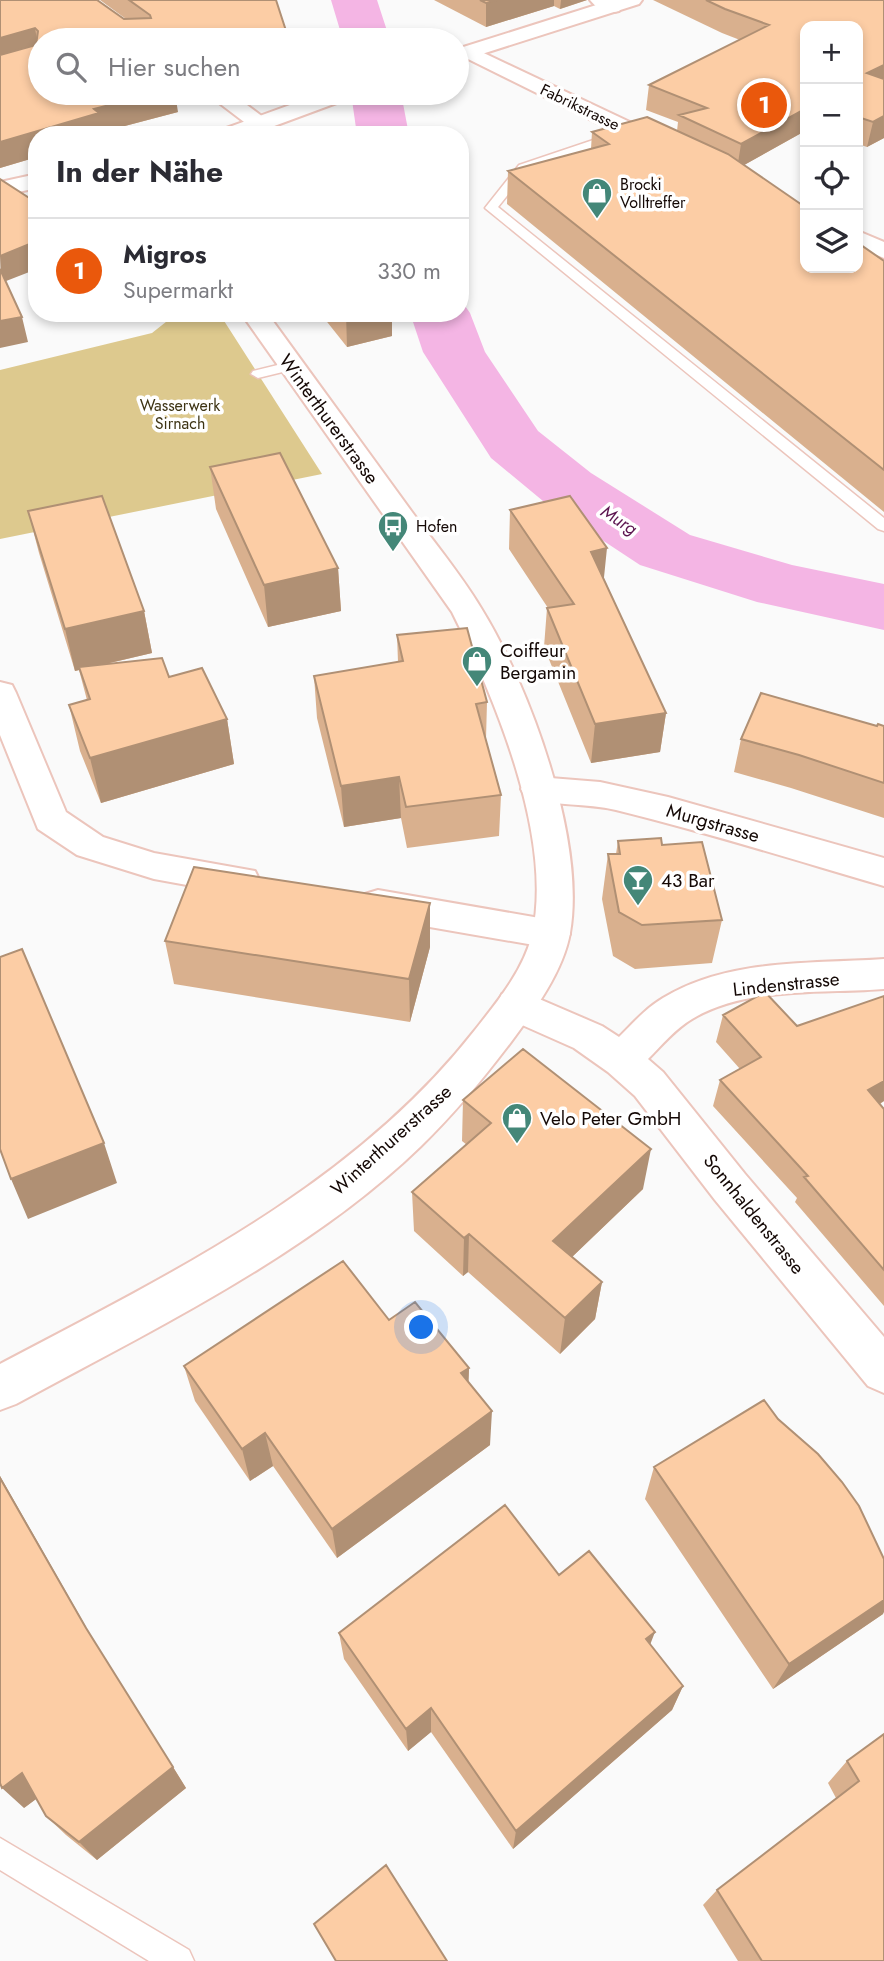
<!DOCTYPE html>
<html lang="de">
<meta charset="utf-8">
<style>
body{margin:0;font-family:Jost,sans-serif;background:#f2f2f3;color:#2b2b33}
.controls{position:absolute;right:21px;top:21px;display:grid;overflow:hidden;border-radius:14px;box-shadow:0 4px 10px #0003}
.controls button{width:63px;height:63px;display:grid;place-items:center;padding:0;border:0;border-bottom:2px solid #e1e1e2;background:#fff;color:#2b2b33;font:35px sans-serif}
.you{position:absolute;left:422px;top:1328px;width:24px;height:24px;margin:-18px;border:5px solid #fff;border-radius:50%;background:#1a73e8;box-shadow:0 0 0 10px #1a73e833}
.badge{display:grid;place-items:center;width:46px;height:46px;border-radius:50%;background:#ea580c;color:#fff;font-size:23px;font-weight:700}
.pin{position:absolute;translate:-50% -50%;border:4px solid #fff;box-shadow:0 2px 7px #0006}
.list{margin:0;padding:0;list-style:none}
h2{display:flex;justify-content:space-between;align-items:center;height:91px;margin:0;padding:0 28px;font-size:30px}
h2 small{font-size:23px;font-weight:400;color:#7c7c81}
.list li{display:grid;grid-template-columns:46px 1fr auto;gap:21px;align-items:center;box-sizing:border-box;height:105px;padding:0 28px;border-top:2px solid #e1e1e2}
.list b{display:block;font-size:26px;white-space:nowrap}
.list p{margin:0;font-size:23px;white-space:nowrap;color:#7c7c81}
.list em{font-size:23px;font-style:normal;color:#7c7c81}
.icon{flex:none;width:38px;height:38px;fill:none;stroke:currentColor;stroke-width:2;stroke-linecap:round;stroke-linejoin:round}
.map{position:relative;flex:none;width:884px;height:1961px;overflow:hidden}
.search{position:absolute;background:#fff;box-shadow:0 4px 10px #0003;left:28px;top:28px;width:441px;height:77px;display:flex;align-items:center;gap:18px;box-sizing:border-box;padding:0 24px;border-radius:38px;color:#7c7c81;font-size:26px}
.panel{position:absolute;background:#fff;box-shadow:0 4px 10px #0003;left:28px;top:126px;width:441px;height:196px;border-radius:28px}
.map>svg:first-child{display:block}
.green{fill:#ddc98e}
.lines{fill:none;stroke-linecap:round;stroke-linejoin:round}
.river{fill:#f4b5e4;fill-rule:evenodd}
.service-casing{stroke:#ecc5bc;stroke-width:3}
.minor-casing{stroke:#ecc5bc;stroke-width:4}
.tertiary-casing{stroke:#ecc5bc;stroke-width:4}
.service{fill:#fff;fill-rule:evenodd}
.minor{fill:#fff;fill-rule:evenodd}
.tertiary{fill:#fff;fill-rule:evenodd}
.wall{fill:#d9b08e}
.shaded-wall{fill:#b09074}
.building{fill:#fccda5;stroke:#b09074;stroke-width:2}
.labels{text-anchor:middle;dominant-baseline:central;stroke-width:7;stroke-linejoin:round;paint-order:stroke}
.far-street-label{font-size:16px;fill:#140805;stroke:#fff}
.far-poi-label{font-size:16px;fill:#140805;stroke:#fff;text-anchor:start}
.far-park-label{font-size:16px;fill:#3e3414;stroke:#fff}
.far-water-label{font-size:18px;font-style:italic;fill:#5c1550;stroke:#fff}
.street-label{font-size:19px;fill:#140805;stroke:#fff}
.poi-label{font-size:19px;fill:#140805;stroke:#fff;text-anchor:start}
</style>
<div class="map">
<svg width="884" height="1961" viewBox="0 0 884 1961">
<rect width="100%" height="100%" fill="#fafafa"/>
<path class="green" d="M 219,313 L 322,474 L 0,539 L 0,370 L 152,333 L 176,314 Z"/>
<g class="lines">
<path class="river" d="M 331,0 L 377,0 L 390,40 L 343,40 Z
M 351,93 L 401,93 L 409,135 L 357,135 Z
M 461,300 L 470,313 L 485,352 L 538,431 L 591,473 L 690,535 L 792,565 L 884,584 L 884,630 L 757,602 L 640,565 L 543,501 L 491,458 L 423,352 L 410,313 L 460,313 Z"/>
<g class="service-casing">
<path id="service" d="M 617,132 L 623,136 L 621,139 L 527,171 L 498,207 L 884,518 L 884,531 L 878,529 L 485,208 L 519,165 Z
M 290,362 L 295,363 L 297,366 L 295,369 L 258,378 L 251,374 L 253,371 Z
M 0,1838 L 189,1950 L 194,1961 L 149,1961 L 0,1870 Z"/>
</g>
<g class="minor-casing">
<path id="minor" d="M 590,0 L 614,0 L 622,7 L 619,11 C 608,14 597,9 590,0 Z
M 469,46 L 672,142 L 675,147 L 672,152 L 656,152 L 462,56 L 459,52 L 462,48 Z
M 206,93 L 231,93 L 271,123 L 268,128 L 252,128 Z
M 37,174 L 37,188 L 0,196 L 0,182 Z
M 858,231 L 884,242 L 884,258 L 858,247 Z
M 0,682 L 12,685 L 16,693 L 66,812 L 103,837 L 154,853 L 255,871 L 260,881 L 255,891 L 242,895 L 154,879 L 77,855 L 38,829 L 0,735 Z
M 538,777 L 600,782 L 668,797 L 884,858 L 884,886 C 795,860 706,832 616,810 C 586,803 555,806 526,798 L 521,789 L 526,780 Z
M 378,890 L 551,920 L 564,924 L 570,934 L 564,944 L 551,948 L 378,918 L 365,914 L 359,904 L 365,894 Z
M 884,959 L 884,989 C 823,994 747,986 692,1019 C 675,1029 662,1045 648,1059 L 663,1072 L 745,1174 L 884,1337 L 884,1393 L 868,1386 L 715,1200 L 635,1096 L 608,1072 L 574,1048 L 502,1016 L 497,1005 L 502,994 L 516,989 L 602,1026 L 619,1037 C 633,1023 646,1008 663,998 C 728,958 812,964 884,959 Z"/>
</g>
<g class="tertiary-casing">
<path id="tertiary" d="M 612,0 L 642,0 L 639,4 L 457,62 L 457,49 Z
M 323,93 L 353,93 L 350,98 L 250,135 L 218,135 L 221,130 Z
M 241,313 L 267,313 C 314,378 362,443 409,508 C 433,541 460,573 481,608 C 530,687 586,841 570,933 C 563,972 534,1011 511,1042 C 483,1079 454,1114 421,1146 C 310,1254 152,1330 16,1404 L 0,1410 L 0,1364 C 172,1273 353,1186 475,1030 C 497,1002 523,971 532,935 C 554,839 495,698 452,612 Z"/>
</g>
<use href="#service" class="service"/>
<use href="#minor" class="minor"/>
<use href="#tertiary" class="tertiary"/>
</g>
<path class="wall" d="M 0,0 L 124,19 L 126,19 L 100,0 L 276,0 L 40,40 L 178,112 L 102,132 L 37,135 L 37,157 L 0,168 Z
M 434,0 L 587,0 L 560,9 L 554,6 L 486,27 Z
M 653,0 L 884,0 L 884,138 L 867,147 L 858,144 L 858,26 L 805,26 L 805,131 L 744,165 L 884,261 L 884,512 L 507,204 L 508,171 L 591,149 L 592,132 L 677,131 L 678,122 L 646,110 L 649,85 L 740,40 L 722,33 Z
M 320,313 L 392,313 L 392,336 L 347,347 Z
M 210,467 L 338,568 L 341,611 L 268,627 L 216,509 Z
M 510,510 L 604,579 L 666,713 L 660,752 L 591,763 L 544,647 L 547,608 L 548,608 L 509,549 Z
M 28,511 L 144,611 L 152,653 L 106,664 L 169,677 L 227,719 L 234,764 L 101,803 L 80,751 L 69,705 L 87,700 L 79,670 L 75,671 L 39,553 Z
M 397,635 L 487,702 L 486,739 L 501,795 L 499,836 L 407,848 L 401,818 L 344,827 L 317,718 L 314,676 L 398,662 Z
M 877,726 L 884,726 L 884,818 L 791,788 L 734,772 L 741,739 Z
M 618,841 L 662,845 L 722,920 L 712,963 L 635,969 L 613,956 L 602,899 L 608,854 L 616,854 Z
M 430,903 L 430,947 L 410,1022 L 174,984 L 165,941 Z
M 723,1015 L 797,1026 L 884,1101 L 880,1104 L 884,1109 L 884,1306 L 795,1202 L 797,1198 L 713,1106 L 720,1080 L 740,1069 L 716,1042 Z
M 463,1100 L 643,1189 L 572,1257 L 602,1282 L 595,1319 L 560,1354 L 468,1272 L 463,1276 L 414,1231 L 412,1192 L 467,1145 L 462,1141 Z
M 389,1320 L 469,1368 L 468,1382 L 490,1445 L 337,1558 L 273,1466 L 250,1481 L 195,1401 L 184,1366 Z
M 654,1467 L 883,1614 L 773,1689 L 645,1499 Z
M 339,1633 L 650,1644 L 683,1686 L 672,1710 L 513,1849 L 431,1732 L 408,1751 L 344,1659 Z
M 102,1653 L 186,1788 L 97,1860 L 66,1835 L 46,1816 L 37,1798 L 24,1808 Z
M 884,1734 L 884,1961 L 738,1961 L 703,1905 L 717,1890 L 836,1798 L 828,1783 L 847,1761 Z"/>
<path class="shaded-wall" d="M 497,0 L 554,0 L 554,6 L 486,27 L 486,3 Z
M 561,0 L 587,0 L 560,9 Z
M 35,28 L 39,51 L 0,63 L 0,38 Z
M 884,65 L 884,86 L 867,73 Z
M 156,93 L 175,93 L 178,112 L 102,132 L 102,135 L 37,135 L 37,157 L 0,168 L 0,142 L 94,109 Z
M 805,109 L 805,131 L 737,169 L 741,144 Z
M 884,116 L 884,138 L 867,147 L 873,122 Z
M 37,241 L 37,269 L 1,283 L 0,256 Z
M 346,313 L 392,313 L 392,336 L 347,347 Z
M 22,317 L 28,342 L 0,348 L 0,321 Z
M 607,548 L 603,587 L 591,552 Z
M 338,568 L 341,611 L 268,627 L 264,585 Z
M 144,611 L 152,653 L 75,671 L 65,629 Z
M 666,713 L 660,752 L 591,763 L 595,724 Z
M 227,719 L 234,764 L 101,803 L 90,758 Z
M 399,777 L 401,818 L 344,827 L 341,786 Z
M 430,903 L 430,947 L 410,1022 L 409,979 Z
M 884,1081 L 884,1101 L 858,1116 L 868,1090 Z
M 104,1143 L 117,1183 L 28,1219 L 11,1179 Z
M 651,1149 L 643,1189 L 549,1279 L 553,1241 Z
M 469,1234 L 468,1272 L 463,1276 L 464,1238 Z
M 602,1282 L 595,1319 L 560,1354 L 565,1318 Z
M 469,1368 L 468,1402 L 461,1373 Z
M 492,1411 L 490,1445 L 337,1558 L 332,1529 Z
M 265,1433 L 273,1466 L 250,1481 L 242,1449 Z
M 0,1476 L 102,1655 L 86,1628 L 0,1478 Z
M 884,1600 L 884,1612 L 883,1614 L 773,1689 L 789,1664 Z
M 655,1632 L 645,1658 L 646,1639 Z
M 683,1686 L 672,1710 L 513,1849 L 516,1831 Z
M 431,1708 L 431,1732 L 408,1751 L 406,1729 Z
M 173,1767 L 186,1788 L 97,1860 L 79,1842 Z
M 22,1773 L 43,1794 L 24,1808 L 2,1788 Z"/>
<path class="building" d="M 0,0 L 97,0 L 124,19 L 151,18 L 150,15 L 129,0 L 276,0 L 289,40 L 40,40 L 40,93 L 156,93 L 94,109 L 99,113 L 0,142 L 0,55 L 36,45 L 38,31 L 35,28 L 0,38 Z
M 480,0 L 497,0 L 486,3 Z
M 706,0 L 884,0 L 884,65 L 867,73 L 884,79 L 884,116 L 873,122 L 858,117 L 858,26 L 805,26 L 805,109 L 741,144 L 679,115 L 707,108 L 649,85 L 769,25 L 725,9 Z
M 647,117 L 728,154 L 805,207 L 805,268 L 858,268 L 858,243 L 884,261 L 884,470 L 508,171 L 609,144 L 592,132 Z
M 0,179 L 37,203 L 37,241 L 0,256 Z
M 0,269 L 22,317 L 0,321 Z
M 280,453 L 338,568 L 264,585 L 210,467 Z
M 102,496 L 144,611 L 65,629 L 28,511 Z
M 570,496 L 607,548 L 591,552 L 666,713 L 595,724 L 547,608 L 574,604 L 510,510 Z
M 467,628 L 487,702 L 476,704 L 501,795 L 406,807 L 399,777 L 341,786 L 314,676 L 403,661 L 397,635 Z
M 162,658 L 169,677 L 202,668 L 227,719 L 90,758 L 69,705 L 90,699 L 79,667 Z
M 761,693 L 877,726 L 878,724 L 884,726 L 884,783 L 799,755 L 741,739 Z
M 661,838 L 662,845 L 702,842 L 722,920 L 642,925 L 619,912 L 608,854 L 620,854 L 618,841 Z
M 194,867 L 430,903 L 409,979 L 165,941 Z
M 22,949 L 104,1143 L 11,1179 L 0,1149 L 0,957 Z
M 765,992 L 797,1026 L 884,996 L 884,1081 L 868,1090 L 884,1109 L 884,1270 L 804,1177 L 808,1176 L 720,1080 L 761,1057 L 723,1015 Z
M 523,1049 L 651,1149 L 553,1241 L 602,1282 L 565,1318 L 469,1234 L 464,1238 L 412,1192 L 491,1123 L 463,1100 Z
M 343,1261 L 389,1320 L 415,1302 L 469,1368 L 461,1373 L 492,1411 L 332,1529 L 265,1433 L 242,1449 L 184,1366 Z
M 764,1400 L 778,1419 L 818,1454 L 842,1482 L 859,1506 L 884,1559 L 884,1600 L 789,1664 L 654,1467 Z
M 0,1478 L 86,1628 L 173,1767 L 79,1842 L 46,1816 L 22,1773 L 2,1788 L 0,1783 Z
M 505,1505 L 559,1575 L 589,1551 L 655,1632 L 646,1639 L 683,1686 L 516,1831 L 431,1708 L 406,1729 L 339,1633 Z
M 884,1734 L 884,1961 L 762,1961 L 717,1890 L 859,1781 L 847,1761 Z
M 386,1865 L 447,1961 L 336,1961 L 314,1924 Z"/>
<defs>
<g id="shop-pin" transform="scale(1.575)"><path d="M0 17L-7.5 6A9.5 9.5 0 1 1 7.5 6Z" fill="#448778" stroke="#fff"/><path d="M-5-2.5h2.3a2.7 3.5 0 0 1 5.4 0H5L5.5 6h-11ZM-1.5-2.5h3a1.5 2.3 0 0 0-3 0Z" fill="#fff"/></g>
<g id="bus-pin" transform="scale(1.575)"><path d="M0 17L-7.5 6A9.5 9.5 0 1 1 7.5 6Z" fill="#448778" stroke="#fff"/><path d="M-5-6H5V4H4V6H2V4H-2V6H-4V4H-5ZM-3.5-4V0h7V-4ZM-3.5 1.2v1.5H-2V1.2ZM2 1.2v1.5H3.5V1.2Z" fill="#fff"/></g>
<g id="bar-pin" transform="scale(1.575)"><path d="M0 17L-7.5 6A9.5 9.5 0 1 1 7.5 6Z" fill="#448778" stroke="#fff"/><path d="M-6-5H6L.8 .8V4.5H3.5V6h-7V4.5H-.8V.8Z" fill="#fff"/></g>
</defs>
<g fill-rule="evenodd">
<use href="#shop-pin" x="597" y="193"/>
<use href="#bus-pin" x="393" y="526"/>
<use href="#shop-pin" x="477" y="661"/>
<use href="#bar-pin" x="638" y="880"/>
<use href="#shop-pin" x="517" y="1118"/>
</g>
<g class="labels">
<g class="far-street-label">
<text transform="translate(580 107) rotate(26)">Fabrikstrasse</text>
</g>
<g class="far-poi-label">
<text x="620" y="184">Brocki<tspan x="620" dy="18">Volltreffer</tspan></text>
<text x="416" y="526">Hofen</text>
</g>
<g class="far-park-label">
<text x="180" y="405">Wasserwerk<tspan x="180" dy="18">Sirnach</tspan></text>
</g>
<g class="far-water-label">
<text transform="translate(619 520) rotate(33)">Murg</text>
</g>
<g class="street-label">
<text transform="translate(329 419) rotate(54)">Winterthurerstrasse</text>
<text transform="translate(713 823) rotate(16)">Murgstrasse</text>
<text transform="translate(786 984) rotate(-6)">Lindenstrasse</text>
<text transform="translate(391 1140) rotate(-42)">Winterthurerstrasse</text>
<text transform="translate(754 1214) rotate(51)">Sonnhaldenstrasse</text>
</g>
<g class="poi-label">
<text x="500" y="650">Coiffeur<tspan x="500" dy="22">Bergamin</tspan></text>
<text x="661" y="880">43 Bar</text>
<text x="540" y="1118">Velo Peter GmbH</text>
</g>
</g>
</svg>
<div class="controls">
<button>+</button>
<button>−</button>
<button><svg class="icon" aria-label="locate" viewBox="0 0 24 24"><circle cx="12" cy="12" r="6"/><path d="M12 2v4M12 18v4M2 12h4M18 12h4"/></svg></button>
<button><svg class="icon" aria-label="layers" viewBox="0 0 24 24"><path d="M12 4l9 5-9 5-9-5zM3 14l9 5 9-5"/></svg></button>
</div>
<div class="you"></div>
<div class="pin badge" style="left:764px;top:105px">1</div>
<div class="search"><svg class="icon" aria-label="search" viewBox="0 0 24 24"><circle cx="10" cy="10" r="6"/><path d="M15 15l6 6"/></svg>Hier suchen</div>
<section class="panel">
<h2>In der Nähe<small></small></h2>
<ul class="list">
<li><span class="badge">1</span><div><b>Migros</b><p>Supermarkt</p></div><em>330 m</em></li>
</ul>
</section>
</div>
